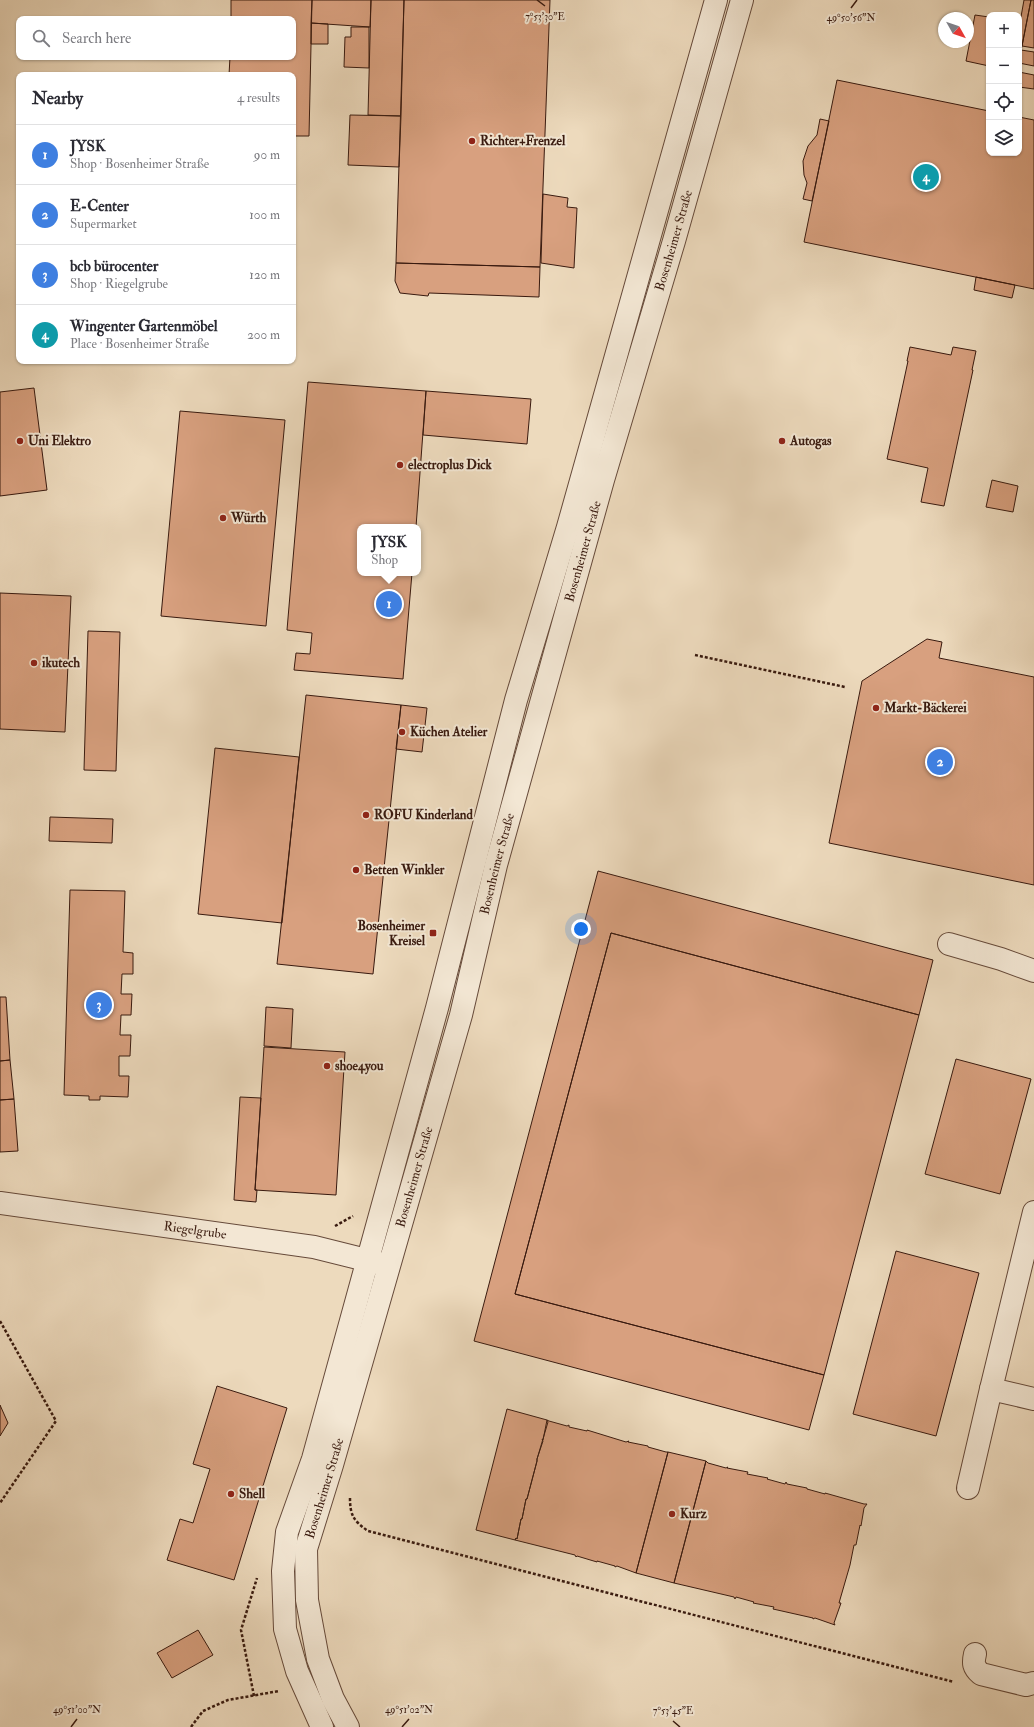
<!DOCTYPE html>
<meta charset="utf-8">
<style>
body{margin:0;font-family:"IM FELL Double Pica",serif;background:#f7f7f7;color:#2b2b33}
.controls{position:absolute;right:12px;top:12px;display:grid;overflow:hidden;border-radius:8px;box-shadow:0 1px 3px #0004}
.controls button{width:36px;height:36px;display:grid;place-items:center;padding:0;border:0;border-bottom:1px solid #e1e1e2;background:#fff;color:#2b2b33;font:20px sans-serif}
.compass{position:absolute;left:938px;top:12px;width:36px;height:36px;border-radius:50%;background:#fff;box-shadow:0 1px 3px #0004;rotate:130deg}
.you{position:absolute;left:581px;top:929px;width:14px;height:14px;margin:-10px;border:3px solid #fff;border-radius:50%;background:#1a73e8;box-shadow:0 0 0 6px #1a73e833}
.badge{display:grid;place-items:center;width:26px;height:26px;border-radius:50%;background:#2563eb;color:#fff;font-size:13px;font-weight:700}
.pin{position:absolute;translate:-50% -50%;border:2px solid #fff;box-shadow:0 1px 4px #0006}
.popup{position:absolute;left:357px;top:524px;width:64px;height:52px;box-sizing:border-box;display:grid;place-content:center;border-radius:8px;background:#fff;filter:drop-shadow(0 1px 3px #0005);font-size:13px;white-space:nowrap;color:#7c7c81}
.popup b{font-size:15px;color:#2b2b33}
.popup::after{content:'';position:absolute;left:50%;top:100%;margin-left:-8px;border:8px solid transparent;border-top-color:#fff}
.list{margin:0;padding:0;list-style:none}
h2{display:flex;justify-content:space-between;align-items:center;height:52px;margin:0;padding:0 16px;font-size:17px}
h2 small{font-size:13px;font-weight:400;color:#7c7c81}
.list li{display:grid;grid-template-columns:26px 1fr auto;gap:12px;align-items:center;box-sizing:border-box;height:60px;padding:0 16px;border-top:1px solid #e1e1e2}
.list b{display:block;font-size:15px;white-space:nowrap}
.list p{margin:0;font-size:13px;white-space:nowrap;color:#7c7c81}
.list em{font-size:13px;font-style:normal;color:#7c7c81}
.icon{flex:none;width:22px;height:22px;fill:none;stroke:currentColor;stroke-width:2;stroke-linecap:round;stroke-linejoin:round}
.map{position:relative;flex:none;width:1034px;height:1727px;overflow:hidden}
.search{position:absolute;background:#fff;box-shadow:0 1px 3px #0004;left:16px;top:16px;width:280px;height:44px;display:flex;align-items:center;gap:10px;box-sizing:border-box;padding:0 14px;border-radius:8px;color:#7c7c81;font-size:15px}
.panel{position:absolute;background:#fff;box-shadow:0 1px 3px #0004;left:16px;top:72px;width:280px;height:292px;border-radius:8px}
.map>svg:first-child{display:block}
.building{fill:#d8a07f;stroke:#391a0f}
.lines{fill:none;stroke-linecap:round;stroke-linejoin:round}
.minor-casing{stroke:#664a3a;stroke-width:24}
.path{stroke:#391a0f;stroke-width:2.5;stroke-dasharray:3 2;stroke-linecap:butt}
.minor{stroke:#f3e7d4;stroke-width:22}
.ticks{fill:none;stroke:#391a0f;stroke-width:1.5}
.poi-dot{fill:#8f2418;stroke:#f3e7d4;stroke-width:1.5}
.labels{text-anchor:middle;dominant-baseline:central;stroke-width:4;stroke-linejoin:round;paint-order:stroke}
.poi-label{font-size:13px;font-weight:bold;fill:#391a0f;stroke:#f3e7d4;text-anchor:start}
.street-label{font-size:13px;fill:#391a0f;stroke:#f3e7d4}
.ticks-label{font-size:10px;text-anchor:middle;fill:#391a0f;stroke:#f3e7d4;stroke-width:4;stroke-linejoin:round;paint-order:stroke}
</style>
<div class="map">
<svg width="1034" height="1727" viewBox="0 0 1034 1727">
<rect width="100%" height="100%" fill="#eddabd"/>
<filter id="stains"><feTurbulence type="fractalNoise" baseFrequency=".005" numOctaves="4"/><feColorMatrix values="0 0 0 0 .2 0 0 0 0 .09 0 0 0 0 .02 0 0 0 .5 -.17"/></filter>
<radialGradient id="worn" r=".72"><stop offset=".6" stop-color="#630" stop-opacity="0"/><stop offset="1" stop-color="#630" stop-opacity=".3"/></radialGradient>
<path class="building" d="M 231,0 L 312,0 L 309,136 L 293,136 L 293,75 L 229,75 L 230,57 L 293,57 L 293,19 L 231,19 Z
M 312,0 L 371,0 L 370,27 L 311,23 Z
M 371,0 L 404,0 L 401,116 L 368,115 Z
M 404,0 L 550,0 L 540,267 L 396,263 Z
M 1024,0 L 1031,0 L 1019,61 L 1019,28 Z
M 1031,0 L 1034,0 L 1034,48 L 1022,46 Z
M 975,15 L 989,17 L 989,66 L 966,61 Z
M 311,23 L 328,24 L 328,44 L 311,44 Z
M 351,27 L 369,27 L 369,68 L 344,67 L 345,37 L 351,37 Z
M 1021,50 L 1034,52 L 1034,66 L 1019,63 Z
M 1019,72 L 1034,75 L 1034,89 L 1019,87 Z
M 837,80 L 989,111 L 989,153 L 1019,153 L 1019,117 L 1034,120 L 1034,289 L 804,242 Z
M 350,115 L 401,116 L 399,167 L 348,165 Z
M 820,119 L 829,121 L 812,201 L 803,199 L 807,183 L 804,175 L 803,161 L 808,146 L 817,135 Z
M 543,194 L 568,198 L 567,207 L 577,208 L 574,268 L 541,263 Z
M 396,263 L 540,267 L 539,297 L 429,293 L 428,296 L 400,293 L 395,281 Z
M 976,277 L 1015,285 L 1012,298 L 974,290 Z
M 910,347 L 951,355 L 953,347 L 976,351 L 972,370 L 973,370 L 944,506 L 921,502 L 928,468 L 887,459 L 908,361 L 907,361 Z
M 308,382 L 426,391 L 416,527 L 360,527 L 360,573 L 412,573 L 403,679 L 294,670 L 296,653 L 310,654 L 312,633 L 287,630 Z
M 34,388 L 47,490 L 0,496 L 0,392 Z
M 426,391 L 531,399 L 527,444 L 423,435 Z
M 180,411 L 285,420 L 266,626 L 161,616 Z
M 992,480 L 1018,486 L 1013,512 L 986,507 Z
M 0,593 L 71,596 L 65,732 L 0,729 Z
M 88,631 L 120,632 L 116,771 L 84,770 Z
M 927,639 L 942,642 L 939,658 L 1034,677 L 1034,885 L 829,843 L 862,681 Z
M 306,695 L 401,705 L 373,974 L 277,964 Z
M 401,705 L 427,708 L 422,752 L 396,749 Z
M 215,748 L 299,757 L 282,923 L 198,914 Z
M 50,817 L 113,819 L 112,843 L 49,841 Z
M 598,871 L 933,960 L 919,1015 L 611,933 L 515,1294 L 824,1375 L 809,1430 L 474,1341 Z
M 70,890 L 125,891 L 123,952 L 133,953 L 133,974 L 122,974 L 121,994 L 132,994 L 131,1015 L 121,1015 L 120,1035 L 131,1035 L 130,1056 L 119,1056 L 119,1076 L 129,1076 L 128,1097 L 100,1096 L 100,1100 L 89,1100 L 89,1096 L 64,1095 Z
M 611,933 L 919,1015 L 824,1375 L 515,1294 Z
M 0,997 L 6,997 L 10,1060 L 0,1061 Z
M 266,1007 L 293,1009 L 291,1048 L 264,1046 Z
M 264,1047 L 345,1052 L 336,1195 L 255,1190 Z
M 956,1059 L 1031,1079 L 1000,1194 L 925,1174 Z
M 10,1060 L 14,1099 L 0,1100 L 0,1061 Z
M 240,1097 L 261,1098 L 255,1190 L 257,1190 L 256,1202 L 234,1200 Z
M 14,1099 L 18,1151 L 0,1152 L 0,1100 Z
M 896,1251 L 979,1273 L 936,1436 L 853,1414 Z
M 217,1386 L 287,1408 L 234,1580 L 167,1560 L 180,1519 L 193,1523 L 210,1469 L 193,1464 Z
M 0,1405 L 8,1423 L 0,1436 Z
M 507,1409 L 547,1420 L 548,1422 L 537,1459 L 537,1461 L 527,1499 L 526,1499 L 522,1519 L 521,1519 L 517,1539 L 516,1538 L 515,1540 L 476,1530 Z
M 547,1420 L 549,1421 L 567,1426 L 569,1425 L 569,1427 L 587,1431 L 587,1430 L 626,1442 L 629,1441 L 628,1442 L 648,1446 L 648,1447 L 666,1452 L 668,1452 L 636,1573 L 617,1566 L 615,1567 L 615,1566 L 597,1561 L 597,1562 L 577,1556 L 576,1557 L 575,1555 L 515,1540 L 516,1538 L 517,1539 L 521,1519 L 522,1519 L 526,1499 L 527,1499 L 537,1461 L 537,1459 L 543,1441 L 542,1439 L 543,1440 Z
M 668,1452 L 706,1461 L 674,1583 L 636,1573 Z
M 706,1461 L 708,1463 L 726,1468 L 728,1467 L 727,1468 L 748,1472 L 747,1474 L 768,1478 L 767,1479 L 785,1484 L 786,1482 L 787,1484 L 807,1488 L 807,1489 L 825,1494 L 825,1493 L 864,1504 L 867,1504 L 864,1508 L 861,1526 L 860,1525 L 856,1545 L 854,1545 L 850,1565 L 839,1603 L 841,1603 L 834,1623 L 835,1625 L 815,1618 L 813,1619 L 813,1618 L 773,1609 L 774,1607 L 753,1603 L 754,1602 L 736,1597 L 735,1599 L 734,1597 L 674,1583 Z
M 198,1630 L 213,1655 L 172,1678 L 157,1653 Z"/>
<g class="lines">
<g class="minor-casing">
<g id="minor">
<path d="M 949,944 L 1001,959 L 1034,971"/>
<path id="s1" d="M 0,1203 L 314,1247 L 382,1264"/>
<path d="M 1034,1212 L 991,1389 L 1034,1399"/>
<path d="M 968,1488 L 991,1389"/>
<path d="M 975,1654 C 973,1663 973,1667 981,1674 L 1026,1685 L 1034,1683"/>
<path d="M 322,1727 L 297,1671 L 285,1629 L 283,1571 L 287,1532 L 313,1459 L 437,1008 L 516,700 L 568,527 L 716,0"/>
<path id="s2" d="M 348,1727 L 333,1699 L 318,1659 L 307,1600 L 306,1549 L 332,1465 L 461,1015 L 496,865 L 603,480 L 674,241 L 742,0"/>
</g>
</g>
<path class="path" d="M 695,655 L 845,687
M 335,1226 L 353,1216
M 0,1321 L 56,1421 L 0,1503
M 350,1498 C 350,1516 354,1521 368,1531 L 954,1682
M 254,1696 L 241,1630 L 257,1578
M 191,1727 L 203,1711 L 228,1700 L 279,1691"/>
<use href="#minor" class="minor"/>
</g>
<path class="ticks" d="M 537,0 L 545,6M 851,8 L 857,0M 673,1721 L 680,1727M 71,1727 L 77,1719M 402,1727 L 409,1719"/>
<g class="poi-dot">
<circle cx="472" cy="141" r="4"/>
<circle cx="20" cy="441" r="4"/>
<circle cx="782" cy="441" r="4"/>
<circle cx="400" cy="465" r="4"/>
<circle cx="223" cy="518" r="4"/>
<circle cx="34" cy="663" r="4"/>
<circle cx="876" cy="708" r="4"/>
<circle cx="402" cy="732" r="4"/>
<circle cx="366" cy="815" r="4"/>
<circle cx="356" cy="870" r="4"/>
<rect x="429" y="929" width="8" height="8" rx="2"/>
<circle cx="327" cy="1066" r="4"/>
<circle cx="231" cy="1494" r="4"/>
<circle cx="672" cy="1514" r="4"/>
</g>
<g class="labels">
<g class="poi-label">
<text x="480" y="141">Richter+Frenzel</text>
<text x="28" y="441">Uni Elektro</text>
<text x="790" y="441">Autogas</text>
<text x="408" y="465">electroplus Dick</text>
<text x="231" y="518">Würth</text>
<text x="42" y="663">ikutech</text>
<text x="884" y="708">Markt-Bäckerei</text>
<text x="410" y="732">Küchen Atelier</text>
<text x="374" y="815">ROFU Kinderland</text>
<text x="364" y="870">Betten Winkler</text>
<text x="425" y="926" text-anchor="end">Bosenheimer<tspan x="425" dy="15">Kreisel</tspan></text>
<text x="335" y="1066">shoe4you</text>
<text x="239" y="1494">Shell</text>
<text x="680" y="1514">Kurz</text>
</g>
<g class="street-label">
<text stroke="none"><textPath href="#s2" startOffset="1545">Bosenheimer Straße</textPath></text>
<text stroke="none"><textPath href="#s2" startOffset="1221">Bosenheimer Straße</textPath></text>
<text stroke="none"><textPath href="#s2" startOffset="897">Bosenheimer Straße</textPath></text>
<text stroke="none"><textPath href="#s2" startOffset="573">Bosenheimer Straße</textPath></text>
<text stroke="none"><textPath href="#s1" startOffset="197">Riegelgrube</textPath></text>
<text stroke="none"><textPath href="#s2" startOffset="249">Bosenheimer Straße</textPath></text>
</g>
</g>
<g class="ticks-label">
<text x="545" y="20">7°53'30"E</text>
<text x="851" y="21">49°50'56"N</text>
<text x="77" y="1713">49°51'00"N</text>
<text x="409" y="1713">49°51'02"N</text>
<text x="673" y="1714">7°53'45"E</text>
</g>
<rect width="100%" height="100%" filter="url(#stains)"/>
<rect width="100%" height="100%" fill="url(#worn)"/>
</svg>
<div class="controls">
<button>+</button>
<button>−</button>
<button><svg class="icon" aria-label="locate" viewBox="0 0 24 24"><circle cx="12" cy="12" r="6"/><path d="M12 2v4M12 18v4M2 12h4M18 12h4"/></svg></button>
<button><svg class="icon" aria-label="layers" viewBox="0 0 24 24"><path d="M12 4l9 5-9 5-9-5zM3 14l9 5 9-5"/></svg></button>
</div>
<svg class="compass" viewBox="-18 -18 36 36"><path d="M0-13l5 13h-10z" fill="#e53935"/><path d="M0 13l5-13h-10z" fill="#7c7c81"/></svg>
<div class="you"></div>
<div class="pin badge" style="left:389px;top:604px;background:#3f7fe0">1</div>
<div class="popup"><b>JYSK</b>Shop</div>
<div class="pin badge" style="left:940px;top:762px;background:#3f7fe0">2</div>
<div class="pin badge" style="left:99px;top:1005px;background:#3f7fe0">3</div>
<div class="pin badge" style="left:926px;top:177px;background:#0f9aa8">4</div>
<div class="search"><svg class="icon" aria-label="search" viewBox="0 0 24 24"><circle cx="10" cy="10" r="6"/><path d="M15 15l6 6"/></svg>Search here</div>
<section class="panel">
<h2>Nearby<small>4 results</small></h2>
<ul class="list">
<li><span class="badge" style="background:#3f7fe0">1</span><div><b>JYSK</b><p>Shop · Bosenheimer Straße</p></div><em>90 m</em></li>
<li><span class="badge" style="background:#3f7fe0">2</span><div><b>E-Center</b><p>Supermarket</p></div><em>100 m</em></li>
<li><span class="badge" style="background:#3f7fe0">3</span><div><b>bcb bürocenter</b><p>Shop · Riegelgrube</p></div><em>120 m</em></li>
<li><span class="badge" style="background:#0f9aa8">4</span><div><b>Wingenter Gartenmöbel</b><p>Place · Bosenheimer Straße</p></div><em>200 m</em></li>
</ul>
</section>
</div>
